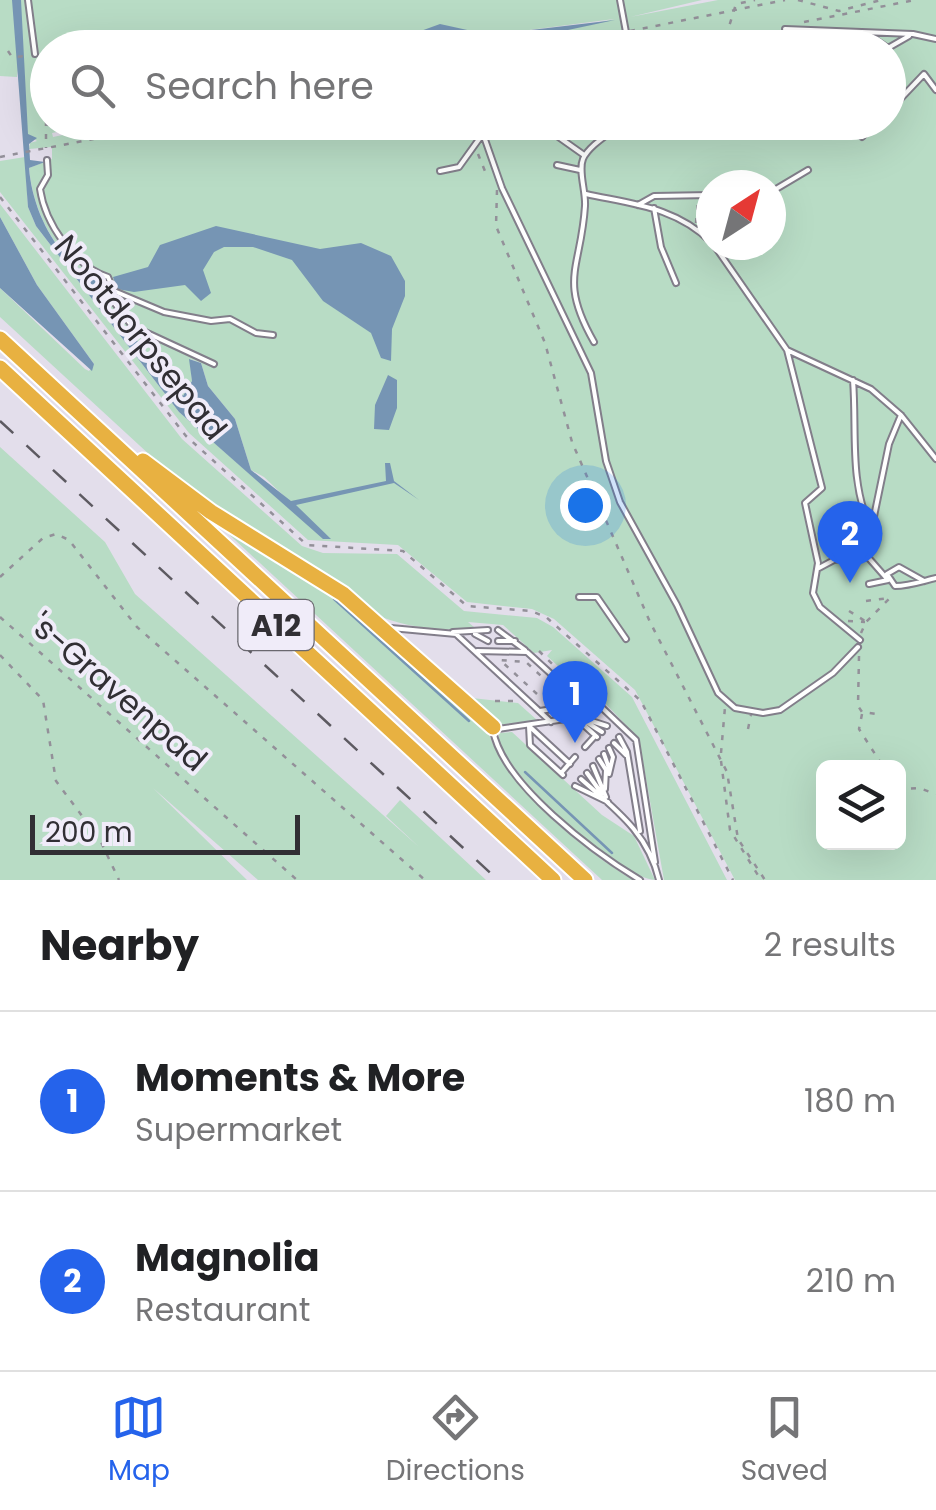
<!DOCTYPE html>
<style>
body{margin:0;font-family:Poppins,sans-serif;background:#f2f2f2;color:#202124}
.controls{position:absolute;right:30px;bottom:30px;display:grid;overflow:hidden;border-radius:15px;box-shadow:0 10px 40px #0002}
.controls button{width:90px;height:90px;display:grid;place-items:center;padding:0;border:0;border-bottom:2px solid #e0e0e0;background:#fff;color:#202124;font:50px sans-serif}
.compass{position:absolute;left:696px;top:170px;width:90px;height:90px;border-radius:50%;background:#fff;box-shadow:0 10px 40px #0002;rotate:36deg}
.scale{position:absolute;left:30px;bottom:25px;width:270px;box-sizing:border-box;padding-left:10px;border:5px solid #312f34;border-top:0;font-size:28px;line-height:35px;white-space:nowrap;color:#312f34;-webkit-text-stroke:8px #f0ecf9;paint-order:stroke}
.you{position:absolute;left:585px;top:505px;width:35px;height:35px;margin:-25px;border:8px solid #fff;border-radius:50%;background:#1a73e8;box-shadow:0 0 0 15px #1a73e833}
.badge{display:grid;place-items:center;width:65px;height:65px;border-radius:50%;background:#2563eb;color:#fff;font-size:32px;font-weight:700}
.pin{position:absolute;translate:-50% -82px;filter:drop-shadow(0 2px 5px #0008)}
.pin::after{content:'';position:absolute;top:52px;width:35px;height:30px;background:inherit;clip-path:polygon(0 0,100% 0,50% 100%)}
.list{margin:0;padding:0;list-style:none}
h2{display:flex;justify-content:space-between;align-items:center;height:130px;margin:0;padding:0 40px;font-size:42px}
h2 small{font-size:32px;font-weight:400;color:#757577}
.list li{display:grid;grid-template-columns:65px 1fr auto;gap:30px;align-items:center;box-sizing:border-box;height:180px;padding:0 40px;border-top:2px solid #e0e0e0}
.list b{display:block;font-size:38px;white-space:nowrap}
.list p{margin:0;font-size:32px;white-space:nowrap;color:#757577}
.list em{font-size:32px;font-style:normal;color:#757577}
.icon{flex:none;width:55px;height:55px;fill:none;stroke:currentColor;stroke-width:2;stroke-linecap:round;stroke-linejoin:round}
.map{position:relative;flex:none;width:936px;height:880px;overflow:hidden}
.search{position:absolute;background:#fff;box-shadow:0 10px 40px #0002;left:30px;right:30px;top:30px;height:110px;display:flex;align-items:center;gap:25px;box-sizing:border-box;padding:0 35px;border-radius:55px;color:#757577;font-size:38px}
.sheet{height:490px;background:#fff}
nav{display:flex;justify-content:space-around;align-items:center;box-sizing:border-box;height:140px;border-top:2px solid #e0e0e0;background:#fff;font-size:28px;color:#757577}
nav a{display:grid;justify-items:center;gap:5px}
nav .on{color:#2563eb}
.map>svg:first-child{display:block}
.green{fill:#b8dcc5;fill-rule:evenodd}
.water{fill:#7695b4}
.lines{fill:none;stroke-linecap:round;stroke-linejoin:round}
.stream{stroke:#7695b4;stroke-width:2.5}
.service-casing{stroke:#827e8a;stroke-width:8}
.motorway-casing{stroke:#fff;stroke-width:19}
.path{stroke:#939099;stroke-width:2.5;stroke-dasharray:5 8;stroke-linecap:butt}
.service{stroke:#fff;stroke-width:4}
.motorway{stroke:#e8b141;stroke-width:15}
.rail{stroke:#5d5a61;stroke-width:2.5;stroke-dasharray:18 18;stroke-linecap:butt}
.labels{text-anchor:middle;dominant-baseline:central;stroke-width:8;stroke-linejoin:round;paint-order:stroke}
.shield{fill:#f0ecf9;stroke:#6a686f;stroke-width:2.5}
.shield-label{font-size:30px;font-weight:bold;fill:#312f34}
.street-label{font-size:32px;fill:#312f34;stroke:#f0ecf9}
</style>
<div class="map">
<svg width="936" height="880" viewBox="0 0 936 880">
<rect width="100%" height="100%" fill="#e3deeb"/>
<path class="green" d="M 0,0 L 702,0 L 630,17 L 718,0 L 936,0 L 936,880 L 735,880 L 635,690 L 554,619 L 532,609 L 467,602 L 398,545 L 308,540 L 189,433 L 0,192 L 0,161 L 25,157 L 28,207 L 36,226 L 179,412 L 323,538 L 329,539 L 264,477 L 251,470 L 235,419 L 208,386 L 201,363 L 190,359 L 192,381 L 183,396 L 110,309 L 103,297 L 102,282 C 58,263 33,213 29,168 L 52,159 L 52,147 L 29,149 L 30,143 L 37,141 L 28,135 L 17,70 L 17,77 L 0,76 ZM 614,19 L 488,47 L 888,48 L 888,122 L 395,122 L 316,127 L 293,122 L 125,122 L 53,137 L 52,133 L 100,123 L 48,122 L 48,48 L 403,48 L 418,32 L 490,35 ZM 711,185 L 771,185 L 771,245 L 711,245 ZM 824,768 L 898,768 L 898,842 L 824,842 Z
M 0,204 L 182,439 L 302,546 L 323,553 L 397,554 L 464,611 L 537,618 L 553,627 L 632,697 L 727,880 L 664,880 L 639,739 L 604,702 L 578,690 L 574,678 L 579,672 L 572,666 L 571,678 L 547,656 L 552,650 L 534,653 L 503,625 L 468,622 L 474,627 C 447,632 412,628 384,618 L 177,480 L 0,317 L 0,288 L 85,369 L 89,371 L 94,364 L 37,285 L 0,217 Z
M 0,447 L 105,542 L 135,594 L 419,847 L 386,816 L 400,800 L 486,880 L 258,880 L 153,788 L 247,880 L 0,880 Z
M 207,514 L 324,584 L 488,731 C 505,787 583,850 633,880 L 602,880 Z
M 395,633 L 402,634 L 472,698 L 518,703 L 537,720 L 497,725 Z
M 512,732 L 602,815 L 634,836 L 655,880 C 617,877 508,777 499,740 L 499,733 Z"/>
<path class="water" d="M 12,0 L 21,0 L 28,134 L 37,138 L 29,144 L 30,160 L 45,162 L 29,168 C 32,207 53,253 88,275 C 95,280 101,281 108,287 L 105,302 L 183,396 L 192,381 L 189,359 L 201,363 L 208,386 L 235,419 L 251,470 L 291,501 L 386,481 L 385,463 L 390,463 L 394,481 L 419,500 L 394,483 L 296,505 L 331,539 L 323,539 L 179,412 L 36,226 L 28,207 Z
M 615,20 L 488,47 L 403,47 L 418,32 L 440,24 L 490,35 Z
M 0,217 L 37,285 L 94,364 L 92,371 L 0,288 Z
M 216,226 L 320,249 L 361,243 L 391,256 L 405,281 L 405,296 L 392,329 L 391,361 L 381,358 L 371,333 L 323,301 L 292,260 L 253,247 L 224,247 L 214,252 L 203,270 L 211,293 L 201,301 L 185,285 L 134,292 L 117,289 L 113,277 L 148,267 L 160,245 Z
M 388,375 L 397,380 L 397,408 L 389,430 L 374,429 L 375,405 Z"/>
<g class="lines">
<path class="stream" d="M 334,599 L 469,721
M 525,772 L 612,853"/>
<g class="service-casing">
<path id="service" d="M 28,0 L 35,54
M 620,0 L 626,32
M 785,29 L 913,34 L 936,39
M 867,34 L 888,48
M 888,48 L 909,36
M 888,112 L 924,74 L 936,90
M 675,122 L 684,128
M 543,126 L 584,155
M 482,131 L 502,188 L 591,373 L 606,461 L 620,502 L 677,605 L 718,693 L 735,708 L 763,713 L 780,710 L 833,673 L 858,647
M 862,137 L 877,122
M 47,160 L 48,175 L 40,189 C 45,223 74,266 108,277 L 114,291 L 164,312 L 211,321 L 230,319 L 256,333 L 273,335
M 557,165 L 580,170
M 440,171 L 459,167 L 487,128 L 555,122
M 771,192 L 808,170
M 586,194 C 632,204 676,207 711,242
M 638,205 L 654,196 L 711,195
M 654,208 L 661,247 L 676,283
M 699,229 L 711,224
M 714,245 L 787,350 L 871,389 L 901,415 L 936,459
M 114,291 L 113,301 L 132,326 L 214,364
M 594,342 C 558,279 581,269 585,206 C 586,191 578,171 583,159 C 589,145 611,133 624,122
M 787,350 L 822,488 L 805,503 L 818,563 L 813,593 L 820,607 L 860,640
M 853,380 C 857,431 849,480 870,527
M 819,568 L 834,560 L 866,555
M 888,580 L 866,555 L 889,444 L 901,415
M 924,581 L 899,567 L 887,574 L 895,586 C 909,586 923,581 936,578
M 869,584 L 888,580
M 579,597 L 597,597 L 626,639
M 391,628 L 456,634 L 551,722
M 498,630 L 525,650
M 453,632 L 488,630
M 475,634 L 488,641
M 498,641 L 515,641
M 477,651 L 527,652 L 583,703
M 540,711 L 596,702 L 636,740 L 655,862
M 575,717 L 597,737
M 580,718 L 602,732
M 529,726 L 530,745 L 563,775
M 529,726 L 570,764
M 498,729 L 579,717 L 607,726
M 493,730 C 502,784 595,853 640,880
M 619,737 L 627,752 L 640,831
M 614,743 L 626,755
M 585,747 L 595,736
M 604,754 L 609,768
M 599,759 L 606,770 L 605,789
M 593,766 L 606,797
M 562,772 L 575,757
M 587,773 L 602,794
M 609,774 L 613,757 L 609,748
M 581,779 C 616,810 648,833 659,880
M 575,786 L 608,802"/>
</g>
<g class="motorway-casing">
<path id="motorway" d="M 0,339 L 585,880
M 0,368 L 553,880
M 143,461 L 211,512 L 343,594 L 493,727"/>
</g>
<path class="path" d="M 798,0 L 839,11 L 881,0
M 804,22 L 915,0
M 630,31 L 785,0
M 551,48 L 622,33
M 660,48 L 727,33 L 736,4 L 755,0
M 722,48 L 777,31
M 8,51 L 12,57 L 29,56
M 40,58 L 46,66 L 46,148
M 47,125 L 58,122
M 478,154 L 487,176
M 0,157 L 181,122
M 497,190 L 496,226 L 545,343 L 572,442 L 650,622 L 727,772 L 738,839 L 765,880
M 0,197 L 186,436 L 307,545 L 403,551 L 467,606 L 531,611 L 546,617 L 641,701 L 733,880
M 696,223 L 698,201
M 0,577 L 43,538 L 56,534 L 69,540 L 137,627 L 425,880
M 866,601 L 889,598
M 849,611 L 865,621
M 0,617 L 297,880
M 848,621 L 865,622
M 861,633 L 866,622 L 894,594
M 539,651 L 577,688
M 0,655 L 43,700 L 56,781 L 100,840 L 119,880
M 859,656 L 858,706 L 862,712 L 877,714
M 573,681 L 573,667
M 537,694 L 500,660 L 526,662 L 567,700
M 495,701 L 520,701
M 862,714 L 859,729 L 884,768
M 748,729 L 751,715
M 721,753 L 725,707
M 721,761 L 730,830 L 761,880
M 898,789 L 919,788 L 936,794"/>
<use href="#service" class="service"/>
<use href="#motorway" class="motorway"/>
<path class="rail" d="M 0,421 L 498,880"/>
</g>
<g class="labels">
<rect class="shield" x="238.5" y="600" width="75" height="50" rx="8"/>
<g class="shield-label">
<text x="276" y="625">A12</text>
</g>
<g class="street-label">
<text transform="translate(141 337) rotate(51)">Nootdorpsepad</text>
<text transform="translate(119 692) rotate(41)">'s-Gravenpad</text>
</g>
</g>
</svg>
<div class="controls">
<button><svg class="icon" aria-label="layers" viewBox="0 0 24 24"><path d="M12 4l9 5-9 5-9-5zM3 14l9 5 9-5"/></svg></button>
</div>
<svg class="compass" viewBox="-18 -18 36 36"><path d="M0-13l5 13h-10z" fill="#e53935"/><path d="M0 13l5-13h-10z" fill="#757577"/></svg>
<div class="scale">200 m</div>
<div class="you"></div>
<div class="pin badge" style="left:575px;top:743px">1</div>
<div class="pin badge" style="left:850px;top:583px">2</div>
<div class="search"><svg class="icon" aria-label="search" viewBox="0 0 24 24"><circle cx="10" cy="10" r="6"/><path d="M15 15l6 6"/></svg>Search here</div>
</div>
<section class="sheet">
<h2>Nearby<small>2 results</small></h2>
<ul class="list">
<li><span class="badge">1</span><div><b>Moments &amp; More</b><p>Supermarket</p></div><em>180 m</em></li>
<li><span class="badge">2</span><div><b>Magnolia</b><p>Restaurant</p></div><em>210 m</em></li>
</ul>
</section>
<nav>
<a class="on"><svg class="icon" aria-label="map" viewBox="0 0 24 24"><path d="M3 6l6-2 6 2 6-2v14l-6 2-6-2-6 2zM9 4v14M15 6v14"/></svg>Map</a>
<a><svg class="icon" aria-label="directions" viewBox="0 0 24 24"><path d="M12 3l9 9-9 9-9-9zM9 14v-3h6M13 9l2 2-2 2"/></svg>Directions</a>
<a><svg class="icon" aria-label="saved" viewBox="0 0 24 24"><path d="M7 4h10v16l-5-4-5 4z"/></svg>Saved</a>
</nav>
